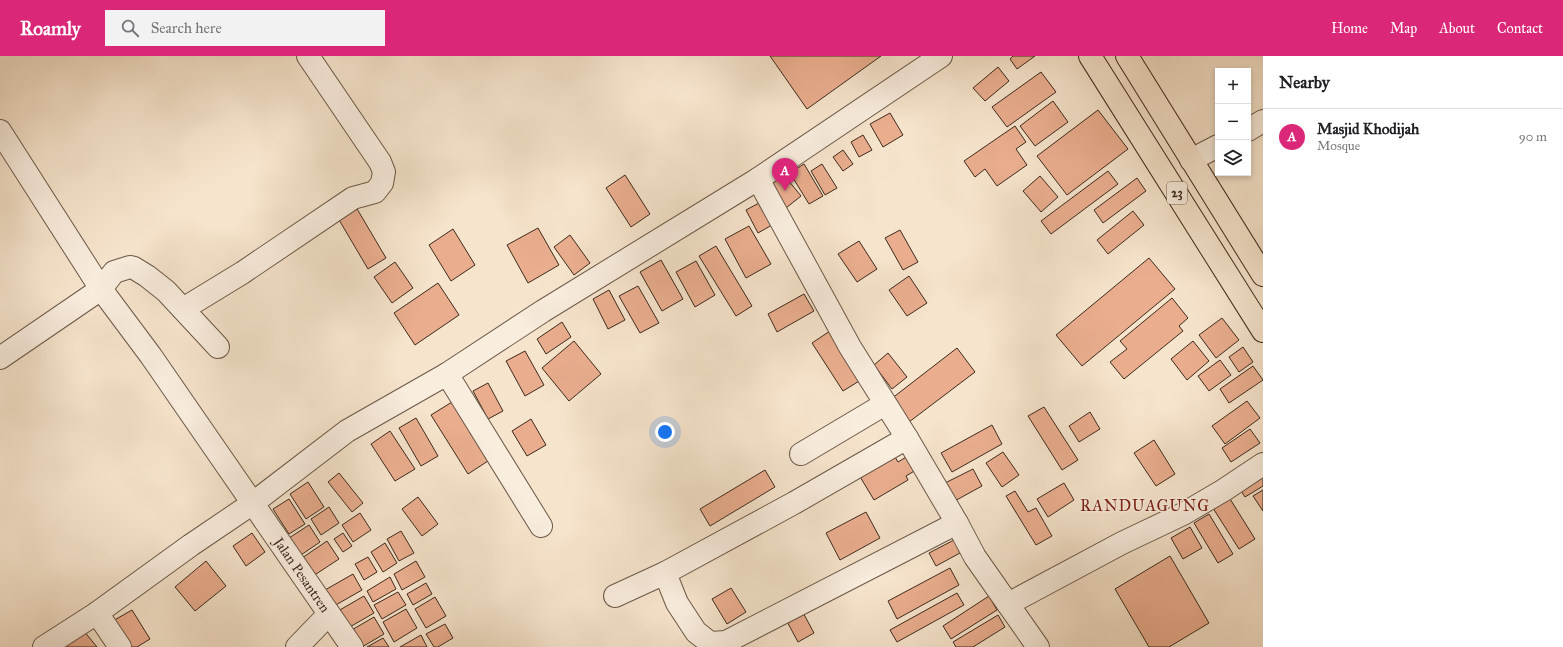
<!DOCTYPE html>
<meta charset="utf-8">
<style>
body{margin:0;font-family:"IM FELL Great Primer",serif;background:#f2f2f2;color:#202124}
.controls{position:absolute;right:12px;top:12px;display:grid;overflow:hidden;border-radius:0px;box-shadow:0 2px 6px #0003}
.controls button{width:36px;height:36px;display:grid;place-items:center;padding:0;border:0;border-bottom:1px solid #e0e0e0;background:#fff;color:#202124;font:20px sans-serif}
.you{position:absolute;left:665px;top:376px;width:14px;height:14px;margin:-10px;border:3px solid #fff;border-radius:50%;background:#1a73e8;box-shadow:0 0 0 6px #1a73e833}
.badge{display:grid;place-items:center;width:26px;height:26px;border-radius:50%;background:#db2777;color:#fff;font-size:13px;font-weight:700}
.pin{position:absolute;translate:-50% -33px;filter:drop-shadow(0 1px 2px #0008)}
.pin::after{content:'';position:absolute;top:21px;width:14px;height:12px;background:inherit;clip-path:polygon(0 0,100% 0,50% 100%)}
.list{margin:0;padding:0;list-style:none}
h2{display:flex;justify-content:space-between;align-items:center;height:52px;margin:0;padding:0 16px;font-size:17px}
h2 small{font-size:13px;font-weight:400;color:#757577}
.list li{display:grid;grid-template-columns:26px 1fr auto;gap:12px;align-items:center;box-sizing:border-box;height:56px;padding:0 16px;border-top:1px solid #e0e0e0}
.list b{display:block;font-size:15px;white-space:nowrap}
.list p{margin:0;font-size:13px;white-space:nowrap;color:#757577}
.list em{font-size:13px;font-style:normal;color:#757577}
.icon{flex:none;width:22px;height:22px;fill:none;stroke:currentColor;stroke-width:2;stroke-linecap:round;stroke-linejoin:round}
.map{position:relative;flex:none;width:1263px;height:591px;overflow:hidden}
header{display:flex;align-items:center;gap:24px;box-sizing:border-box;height:56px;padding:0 20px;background:#db2777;color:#fff}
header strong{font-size:19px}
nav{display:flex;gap:22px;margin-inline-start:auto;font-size:14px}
.search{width:280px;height:36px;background:#f2f2f2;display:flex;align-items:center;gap:10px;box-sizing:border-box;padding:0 14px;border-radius:0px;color:#757577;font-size:15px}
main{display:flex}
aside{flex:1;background:#fff}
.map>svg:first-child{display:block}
.building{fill:#eaae8f;stroke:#3d2a1c}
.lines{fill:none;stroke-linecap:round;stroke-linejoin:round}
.minor-casing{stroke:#6b5848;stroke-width:24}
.highway-casing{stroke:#3d2a1c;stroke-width:24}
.minor{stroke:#f9edde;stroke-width:22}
.highway{stroke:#f6e4cc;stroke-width:22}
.labels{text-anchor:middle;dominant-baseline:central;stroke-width:3;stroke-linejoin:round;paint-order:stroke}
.shield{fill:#f9edde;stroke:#756456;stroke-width:1}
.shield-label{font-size:13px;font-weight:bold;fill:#3d2a1c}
.street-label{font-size:14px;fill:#3d2a1c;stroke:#f9edde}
.quarter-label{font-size:16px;letter-spacing:1px;fill:#7a1f14;stroke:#f9edde}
</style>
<header>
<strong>Roamly</strong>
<div class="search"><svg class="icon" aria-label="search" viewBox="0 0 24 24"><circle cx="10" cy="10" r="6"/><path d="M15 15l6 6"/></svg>Search here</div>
<nav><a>Home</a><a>Map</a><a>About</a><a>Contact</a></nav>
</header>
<main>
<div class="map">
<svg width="1263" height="591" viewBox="0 0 1263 591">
<rect width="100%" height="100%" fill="#f6e4cc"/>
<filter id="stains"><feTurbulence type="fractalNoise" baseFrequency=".005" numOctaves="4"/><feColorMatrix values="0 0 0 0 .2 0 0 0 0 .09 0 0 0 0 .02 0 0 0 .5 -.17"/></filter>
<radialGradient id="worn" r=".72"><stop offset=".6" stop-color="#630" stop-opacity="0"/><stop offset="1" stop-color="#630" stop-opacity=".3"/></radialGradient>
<path class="building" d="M 770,0 L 881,0 L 807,53 Z
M 1013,0 L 1035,0 L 1017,13 L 1010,3 Z
M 998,11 L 1009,25 L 985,45 L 973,32 Z
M 1041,16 L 1056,36 L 1007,71 L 992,51 Z
M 1053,45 L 1068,66 L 1035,90 L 1020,70 Z
M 1098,54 L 1128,93 L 1067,139 L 1037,100 Z
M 890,57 L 903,79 L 883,91 L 870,68 Z
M 1015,70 L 1026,86 L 1016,93 L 1027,109 L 997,130 L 985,113 L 975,121 L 964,105 Z
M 863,79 L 872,94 L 859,101 L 851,86 Z
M 843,94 L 853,108 L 843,115 L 833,101 Z
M 804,108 L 823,140 L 809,148 L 790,117 Z
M 822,108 L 837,132 L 825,139 L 811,115 Z
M 1108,115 L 1118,128 L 1051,178 L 1041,165 Z
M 625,119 L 650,158 L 631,171 L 606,132 Z
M 784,119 L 801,140 L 786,152 L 769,130 Z
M 1040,120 L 1058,141 L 1041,156 L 1023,135 Z
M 1137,122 L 1146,135 L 1103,167 L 1094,154 Z
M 353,146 L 386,202 L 368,213 L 335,157 Z
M 759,147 L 772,169 L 758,177 L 746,154 Z
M 1133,155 L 1144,169 L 1108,198 L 1097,184 Z
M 749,170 L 771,208 L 746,222 L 725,183 Z
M 538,172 L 559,209 L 528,227 L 507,189 Z
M 453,173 L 475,209 L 451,225 L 429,189 Z
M 900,174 L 918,206 L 903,214 L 885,182 Z
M 570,179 L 590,207 L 574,219 L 554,191 Z
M 859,185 L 877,213 L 857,226 L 838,198 Z
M 716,190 L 752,250 L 736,260 L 699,200 Z
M 1149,202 L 1175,233 L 1082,310 L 1056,279 Z
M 661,204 L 683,243 L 662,255 L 640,216 Z
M 696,205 L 715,239 L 695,251 L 676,216 Z
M 395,206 L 413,232 L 392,247 L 374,221 Z
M 909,220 L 927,247 L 907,260 L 889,234 Z
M 438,227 L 459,259 L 415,289 L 394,257 Z
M 638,230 L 659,267 L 640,277 L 619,240 Z
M 609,234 L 625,264 L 608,273 L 593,243 Z
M 804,238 L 814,255 L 777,276 L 768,258 Z
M 1172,242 L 1188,262 L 1179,270 L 1183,275 L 1124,323 L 1110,306 L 1127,293 L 1120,285 Z
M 1222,262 L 1239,284 L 1216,302 L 1199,279 Z
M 562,266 L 571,281 L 546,298 L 537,283 Z
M 833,273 L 864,322 L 843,335 L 812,287 Z
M 574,285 L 601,318 L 569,345 L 542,312 Z
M 1193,285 L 1209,305 L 1187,324 L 1171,303 Z
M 1243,291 L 1253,306 L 1239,316 L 1229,301 Z
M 957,292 L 975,316 L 909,366 L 891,343 Z
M 525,295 L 544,329 L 525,340 L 506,305 Z
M 888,297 L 907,321 L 892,333 L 874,309 Z
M 1220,304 L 1231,319 L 1209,335 L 1198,320 Z
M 1253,310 L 1263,324 L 1229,347 L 1220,333 Z
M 488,327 L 503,355 L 488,363 L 473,335 Z
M 1247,345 L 1260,362 L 1225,388 L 1212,370 Z
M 452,346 L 488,405 L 468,418 L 431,359 Z
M 1044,351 L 1078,404 L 1062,414 L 1028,360 Z
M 1090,356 L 1100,373 L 1079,386 L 1069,370 Z
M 416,362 L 438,400 L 421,410 L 399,372 Z
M 531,363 L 546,389 L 527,400 L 512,375 Z
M 992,369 L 1002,388 L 952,416 L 941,397 Z
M 1250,373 L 1260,387 L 1231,406 L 1222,392 Z
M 390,375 L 415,413 L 395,425 L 371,388 Z
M 1154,384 L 1175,418 L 1156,430 L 1134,397 Z
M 1003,396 L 1019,419 L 1002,431 L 986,407 Z
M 908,400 L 916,414 L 906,420 L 908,424 L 874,444 L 856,414 L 895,401 L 898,406 Z
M 1263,409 L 1263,430 L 1245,441 L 1236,427 Z
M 973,413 L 982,430 L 951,447 L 941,429 Z
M 765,414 L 775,431 L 710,470 L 700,453 Z
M 339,417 L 363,447 L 352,456 L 328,426 Z
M 308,426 L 324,451 L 306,463 L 290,438 Z
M 1064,427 L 1074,444 L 1048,461 L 1037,443 Z
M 1263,434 L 1263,455 L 1253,440 Z
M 1015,435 L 1028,456 L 1036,452 L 1052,480 L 1036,489 L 1006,440 Z
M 1227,438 L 1255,483 L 1239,493 L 1211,449 Z
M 418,441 L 438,468 L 422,480 L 402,453 Z
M 289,443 L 305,468 L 289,478 L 273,453 Z
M 329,451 L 339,467 L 321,479 L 311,463 Z
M 866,456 L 880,482 L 840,504 L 826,477 Z
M 360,457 L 371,474 L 353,486 L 342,469 Z
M 1209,458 L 1233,498 L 1218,507 L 1194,467 Z
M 309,469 L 320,486 L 301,499 L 289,482 Z
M 1190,471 L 1202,492 L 1183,503 L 1171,482 Z
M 401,475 L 414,497 L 399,505 L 387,483 Z
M 252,477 L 265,496 L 246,510 L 233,490 Z
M 343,477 L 352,490 L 343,496 L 334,483 Z
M 954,484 L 960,497 L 936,510 L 929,497 Z
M 327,485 L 339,503 L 313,520 L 302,502 Z
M 385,487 L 397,507 L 383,516 L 371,496 Z
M 1170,500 L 1209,567 L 1169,591 L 1149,591 L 1115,533 Z
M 368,501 L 377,516 L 364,524 L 355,508 Z
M 206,505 L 226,530 L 195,555 L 175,531 Z
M 416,505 L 425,521 L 402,534 L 394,518 Z
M 950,512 L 959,529 L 897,563 L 888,545 Z
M 353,518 L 362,534 L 334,550 L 325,534 Z
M 390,521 L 396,533 L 373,546 L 367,535 Z
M 426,527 L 432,538 L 413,549 L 407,538 Z
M 731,532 L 746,556 L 727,568 L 712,543 Z
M 398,536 L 406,549 L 382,563 L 374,549 Z
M 957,537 L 964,549 L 897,586 L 890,574 Z
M 364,540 L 374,557 L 348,572 L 338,555 Z
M 989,540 L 997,554 L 951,583 L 943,570 Z
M 435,541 L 446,560 L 426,572 L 415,553 Z
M 800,551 L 814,577 L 798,586 L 784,560 Z
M 406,553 L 417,572 L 394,586 L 383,566 Z
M 132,554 L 150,583 L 137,591 L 126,591 L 111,566 Z
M 998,559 L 1005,571 L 973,591 L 956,591 L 953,586 Z
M 374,561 L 384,578 L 362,591 L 350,575 Z
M 445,568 L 453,582 L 438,591 L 434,591 L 426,578 Z
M 83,574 L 97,591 L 61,591 Z
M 421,579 L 427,591 L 400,591 Z
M 383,582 L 389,591 L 367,591 Z"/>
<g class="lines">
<g class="minor-casing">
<g id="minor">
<path d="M 1248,74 L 1263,65"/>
<path id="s1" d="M 0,75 L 101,233 L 151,300 L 352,591"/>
<path d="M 1191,104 L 1218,90"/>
<path d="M 758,123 L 850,291 L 907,382 L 957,467 L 975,501 L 1038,591"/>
<path d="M 183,253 L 242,217 L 353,142 L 375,136 L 382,127 L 384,116 L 380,106 L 308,0"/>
<path d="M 0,302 L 101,233 L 114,216 L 130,211 L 134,212 L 147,220 L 166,235 L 218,291"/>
<path d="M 447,318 L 541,470"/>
<path d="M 907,382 L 794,447 L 665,517 L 677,547 L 696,576 L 710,587 L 726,586 L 957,467"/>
<path d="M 801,398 L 885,348"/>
<path d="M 615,540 L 665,517"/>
<path d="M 1008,548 L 1122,487 L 1183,458 L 1224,434 L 1263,408"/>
<path d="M 97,557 L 120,591"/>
<path d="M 44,591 L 97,557 L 191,489 L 253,447 L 347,375 L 447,318 L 543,255 L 758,123 L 941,0"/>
<path d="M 297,591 L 329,558"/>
</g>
</g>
<g class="highway-casing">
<path id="highway" d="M 1090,0 L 1263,275
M 1127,0 L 1263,219"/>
</g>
<use href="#minor" class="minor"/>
<use href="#highway" class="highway"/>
</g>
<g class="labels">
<rect class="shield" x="1167" y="126" width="20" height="22" rx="3"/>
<g class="shield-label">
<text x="1177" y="137">23</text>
</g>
<g class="street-label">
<text stroke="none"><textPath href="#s1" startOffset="537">Jalan Pesantren</textPath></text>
</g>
<g class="quarter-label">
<text x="1145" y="449">RANDUAGUNG</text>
</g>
</g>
<rect width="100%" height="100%" filter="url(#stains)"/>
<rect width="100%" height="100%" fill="url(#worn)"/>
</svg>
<div class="controls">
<button>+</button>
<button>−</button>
<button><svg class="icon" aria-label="layers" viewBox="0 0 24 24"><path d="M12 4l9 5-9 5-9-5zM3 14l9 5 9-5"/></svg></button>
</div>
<div class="you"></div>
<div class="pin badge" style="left:785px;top:135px">A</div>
</div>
<aside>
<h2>Nearby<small></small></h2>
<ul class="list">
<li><span class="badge">A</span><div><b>Masjid Khodijah</b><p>Mosque</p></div><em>90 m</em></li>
</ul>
</aside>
</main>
